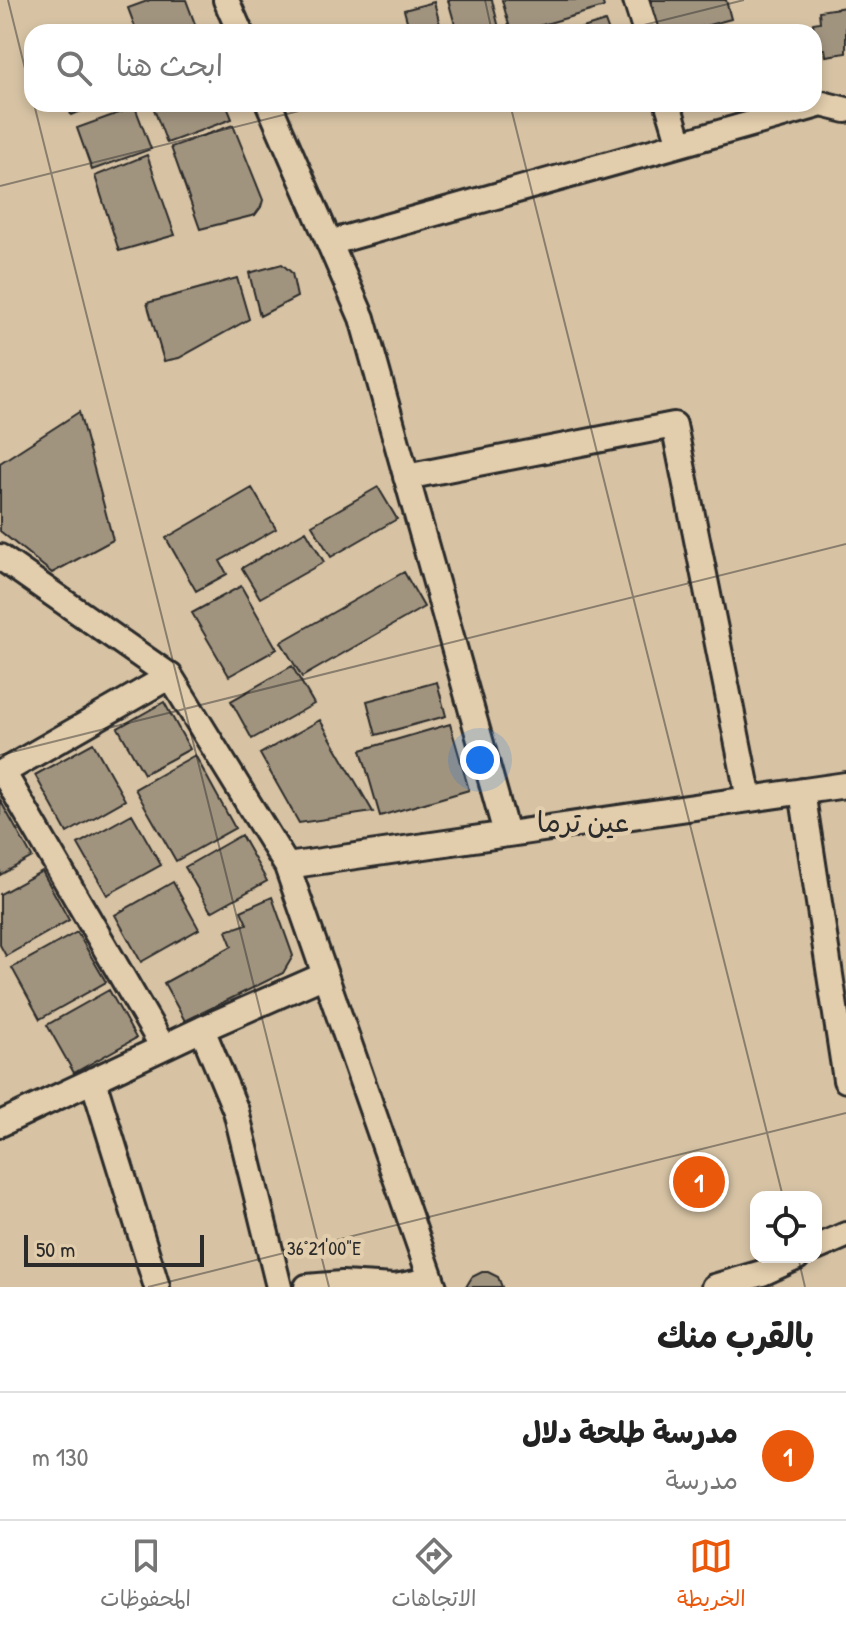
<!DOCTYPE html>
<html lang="ar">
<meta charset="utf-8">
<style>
body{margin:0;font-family:"Patrick Hand","Playpen Sans Arabic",sans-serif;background:#f2f2f2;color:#222;direction:rtl}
.controls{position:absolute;right:24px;bottom:24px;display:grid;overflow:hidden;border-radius:16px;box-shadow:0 4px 12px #0003}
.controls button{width:72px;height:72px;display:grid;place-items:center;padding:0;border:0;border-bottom:2px solid #e0e0e0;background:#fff;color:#222;font:40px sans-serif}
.scale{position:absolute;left:24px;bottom:20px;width:180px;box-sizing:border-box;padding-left:8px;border:4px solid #2b2b2b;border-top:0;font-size:22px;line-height:28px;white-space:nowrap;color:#2b2b2b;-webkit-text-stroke:6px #e2cdac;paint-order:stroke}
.you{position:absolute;left:480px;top:760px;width:28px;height:28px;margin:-20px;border:6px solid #fff;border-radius:50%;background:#1a73e8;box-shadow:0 0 0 12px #1a73e833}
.badge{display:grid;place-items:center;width:52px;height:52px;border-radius:50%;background:#ea580c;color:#fff;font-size:26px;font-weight:700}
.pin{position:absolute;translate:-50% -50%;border:4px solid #fff;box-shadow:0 2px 8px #0006}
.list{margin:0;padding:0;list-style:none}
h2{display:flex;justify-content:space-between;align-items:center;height:104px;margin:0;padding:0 32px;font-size:34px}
h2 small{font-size:26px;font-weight:400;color:#767676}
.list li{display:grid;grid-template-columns:52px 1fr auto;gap:24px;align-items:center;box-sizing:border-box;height:128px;padding:0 32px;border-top:2px solid #e0e0e0}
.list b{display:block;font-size:30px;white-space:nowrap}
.list p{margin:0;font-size:26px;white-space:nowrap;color:#767676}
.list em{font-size:26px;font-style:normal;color:#767676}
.icon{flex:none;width:44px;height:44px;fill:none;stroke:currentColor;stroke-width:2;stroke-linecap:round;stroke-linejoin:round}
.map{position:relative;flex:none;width:846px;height:1287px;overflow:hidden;direction:ltr}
.search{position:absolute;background:#fff;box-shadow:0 4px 12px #0003;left:24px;right:24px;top:24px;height:88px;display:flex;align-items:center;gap:20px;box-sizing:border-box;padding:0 28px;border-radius:24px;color:#767676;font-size:30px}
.sheet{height:232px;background:#fff}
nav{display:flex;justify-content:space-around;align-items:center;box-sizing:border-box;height:112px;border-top:2px solid #e0e0e0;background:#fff;font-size:22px;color:#767676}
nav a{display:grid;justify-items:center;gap:4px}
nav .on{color:#ea580c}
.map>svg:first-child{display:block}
.building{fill:#a1947f;stroke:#2b2b2b;stroke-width:2}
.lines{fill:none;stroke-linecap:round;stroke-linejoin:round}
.street-casing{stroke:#2b2b2b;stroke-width:30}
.street{stroke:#e2cdac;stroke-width:24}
.ticks{fill:none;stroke:#2b2b2b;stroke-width:2;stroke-opacity:0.45}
.labels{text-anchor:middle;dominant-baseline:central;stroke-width:8;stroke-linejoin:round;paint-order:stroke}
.quarter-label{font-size:28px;fill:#2b2b2b;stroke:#e2cdac}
.ticks-label{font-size:20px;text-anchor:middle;fill:#2b2b2b;stroke:#e2cdac;stroke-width:8;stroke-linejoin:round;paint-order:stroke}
</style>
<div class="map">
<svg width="846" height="1287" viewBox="0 0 846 1287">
<rect width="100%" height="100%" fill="#d7c3a4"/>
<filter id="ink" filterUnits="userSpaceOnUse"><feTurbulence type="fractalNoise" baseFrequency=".0125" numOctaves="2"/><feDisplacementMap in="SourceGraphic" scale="16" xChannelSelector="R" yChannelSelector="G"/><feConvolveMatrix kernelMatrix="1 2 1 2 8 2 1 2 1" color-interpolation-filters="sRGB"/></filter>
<g filter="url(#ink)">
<path class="building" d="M 150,0 L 186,0 L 198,32 L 137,32 L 128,8 Z
M 448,0 L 492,0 L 500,32 L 457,32 Z
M 502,0 L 602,0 L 604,7 L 518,32 L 511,32 Z
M 644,0 L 726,0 L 731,19 L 683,32 L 653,32 Z
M 434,2 L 442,32 L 410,32 L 404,10 Z
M 846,7 L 846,53 L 826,56 L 825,49 L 817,50 L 813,23 L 820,22 L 819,11 Z
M 605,21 L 609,32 L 570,32 Z
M 68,104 L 101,104 L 71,115 Z
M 152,104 L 226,104 L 232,119 L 167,143 Z
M 135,107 L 151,149 L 92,170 L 77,128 Z
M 233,125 L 263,200 L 261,207 L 255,215 L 200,229 L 171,147 Z
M 147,155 L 175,235 L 119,251 L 95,176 Z
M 282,264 L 292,273 L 297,297 L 260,316 L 249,273 Z
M 237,278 L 249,319 L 179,358 L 164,361 L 147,303 Z
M 79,412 L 113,540 L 52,573 L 0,531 L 0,463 Z
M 378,487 L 397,519 L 331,557 L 312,525 Z
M 252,488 L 276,529 L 220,561 L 227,574 L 196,591 L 166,538 Z
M 306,531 L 324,562 L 260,598 L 242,568 Z
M 404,572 L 424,607 L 302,677 L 281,642 Z
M 241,586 L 277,649 L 229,676 L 192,613 Z
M 292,666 L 314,704 L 252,739 L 231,701 Z
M 437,682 L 446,716 L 376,735 L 367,701 Z
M 164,702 L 190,749 L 144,774 L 118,728 Z
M 320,720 L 373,812 L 299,823 L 260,754 Z
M 450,724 L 469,790 L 380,816 L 361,750 Z
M 93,743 L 125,800 L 67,833 L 35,775 Z
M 195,755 L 235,828 L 176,861 L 135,789 Z
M 0,800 L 32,857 L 0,875 Z
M 132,814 L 161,865 L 107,895 L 78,844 Z
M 241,835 L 267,881 L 211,912 L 185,867 Z
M 42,871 L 69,920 L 6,956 L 0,945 L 0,894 Z
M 173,882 L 199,929 L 141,962 L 115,915 Z
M 272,897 L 293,956 L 283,973 L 185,1021 L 164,983 L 232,946 L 226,931 L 247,924 L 241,911 Z
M 77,932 L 106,982 L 40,1019 L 12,968 Z
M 109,990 L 136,1038 L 74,1073 L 47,1025 Z
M 482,1272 L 488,1272 L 498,1277 L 502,1287 L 466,1287 L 472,1277 Z"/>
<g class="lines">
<g class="street-casing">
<path id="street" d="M 226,0 L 240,32
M 636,0 L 646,32
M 269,104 L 362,318 L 506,833
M 668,104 L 680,144
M 329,243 L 822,104 L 846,110
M 406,477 L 674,425 L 749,799
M 0,557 L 170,676 L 287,866 L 434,1287
M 802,791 L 846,1080
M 287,866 L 846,785
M 202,1029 L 236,1111 L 279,1287
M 163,1047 L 3,772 L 170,676
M 93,1080 L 157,1287
M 0,1124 L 202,1029 L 325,975
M 816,1248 L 846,1235
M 307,1287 L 342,1284 L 395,1287 L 431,1280
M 714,1287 L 762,1273 L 797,1257"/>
</g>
<use href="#street" class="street"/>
</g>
</g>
<path class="ticks" d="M 8,0 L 32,97M 485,0 L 492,32M 616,32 L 744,0M 34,104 L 329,1287M 510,104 L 783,1197M 0,186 L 327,104M 0,755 L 846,544M 798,1257 L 805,1287M 148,1287 L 846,1113"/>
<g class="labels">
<g class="quarter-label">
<text x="583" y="822">عين ترما</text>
</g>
</g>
<g class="ticks-label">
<text x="324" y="1255">36°21'00"E</text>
</g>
</svg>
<div class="controls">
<button><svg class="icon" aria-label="locate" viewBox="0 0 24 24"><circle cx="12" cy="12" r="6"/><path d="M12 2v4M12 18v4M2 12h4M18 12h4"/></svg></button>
</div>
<div class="scale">50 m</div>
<div class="you"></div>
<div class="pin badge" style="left:699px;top:1182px">1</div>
<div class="search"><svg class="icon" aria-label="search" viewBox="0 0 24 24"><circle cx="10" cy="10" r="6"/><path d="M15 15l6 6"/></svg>ابحث هنا</div>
</div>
<section class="sheet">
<h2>بالقرب منك<small></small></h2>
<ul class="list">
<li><span class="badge">1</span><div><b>مدرسة طلحة دلال</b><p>مدرسة</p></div><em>130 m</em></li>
</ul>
</section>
<nav>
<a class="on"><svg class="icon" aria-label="map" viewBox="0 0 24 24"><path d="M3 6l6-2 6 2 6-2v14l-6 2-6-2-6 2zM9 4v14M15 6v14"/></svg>الخريطة</a>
<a><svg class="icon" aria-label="directions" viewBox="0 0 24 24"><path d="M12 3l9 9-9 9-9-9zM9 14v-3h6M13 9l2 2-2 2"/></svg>الاتجاهات</a>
<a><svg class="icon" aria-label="saved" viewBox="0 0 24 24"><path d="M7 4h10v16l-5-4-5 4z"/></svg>المحفوظات</a>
</nav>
